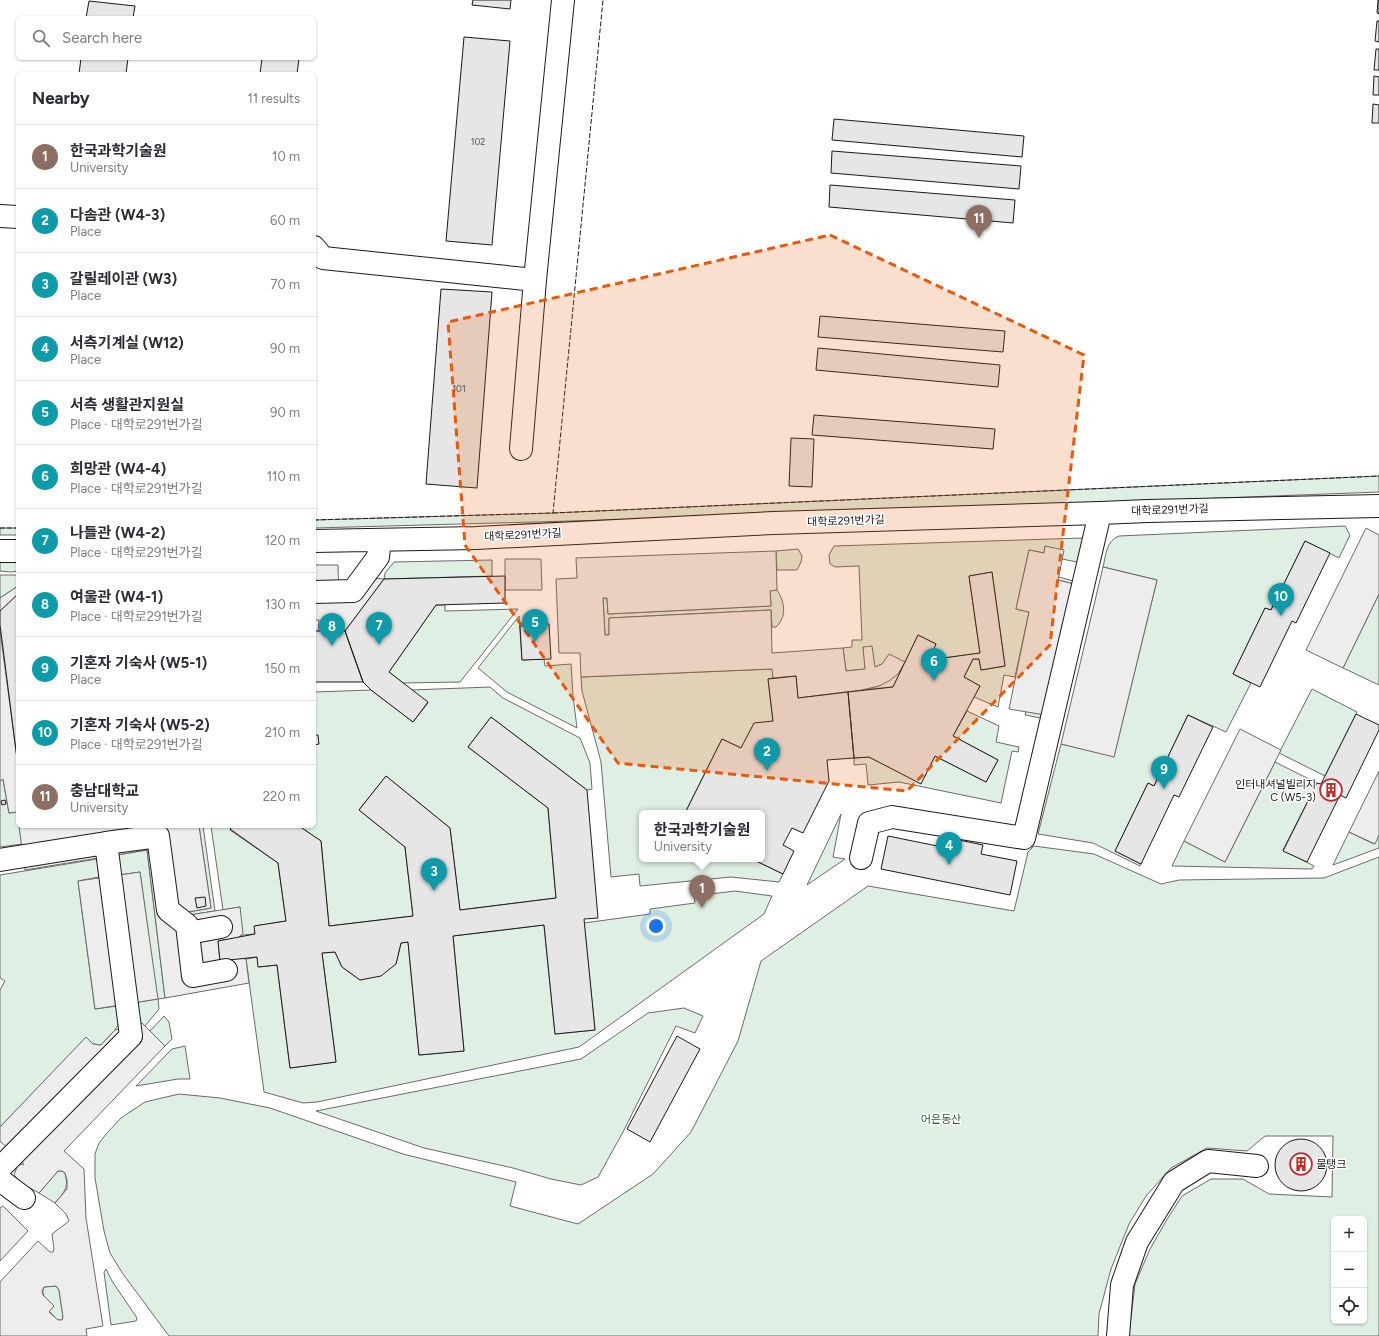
<!DOCTYPE html>
<meta charset="utf-8">
<style>
body{margin:0;font-family:Figtree,"Noto Sans KR",sans-serif;background:#f7f7f7;color:#2b2b33}
.controls{position:absolute;right:12px;bottom:12px;display:grid;overflow:hidden;border-radius:6px;box-shadow:0 1px 3px #0004}
.controls button{width:36px;height:36px;display:grid;place-items:center;padding:0;border:0;border-bottom:1px solid #e1e1e2;background:#fff;color:#2b2b33;font:20px sans-serif}
.you{position:absolute;left:656px;top:926px;width:14px;height:14px;margin:-10px;border:3px solid #fff;border-radius:50%;background:#1a73e8;box-shadow:0 0 0 6px #1a73e833}
.badge{display:grid;place-items:center;width:26px;height:26px;border-radius:50%;background:#111827;color:#fff;font-size:13px;font-weight:700}
.pin{position:absolute;translate:-50% -33px;filter:drop-shadow(0 1px 2px #0008)}
.pin::after{content:'';position:absolute;top:21px;width:14px;height:12px;background:inherit;clip-path:polygon(0 0,100% 0,50% 100%)}
.popup{position:absolute;left:639px;top:810px;width:126px;height:52px;box-sizing:border-box;display:grid;place-content:center;border-radius:6px;background:#fff;filter:drop-shadow(0 1px 3px #0005);font-size:13px;white-space:nowrap;color:#7c7c81}
.popup b{font-size:15px;color:#2b2b33}
.popup::after{content:'';position:absolute;left:50%;top:100%;margin-left:-8px;border:8px solid transparent;border-top-color:#fff}
.list{margin:0;padding:0;list-style:none}
h2{display:flex;justify-content:space-between;align-items:center;height:52px;margin:0;padding:0 16px;font-size:17px}
h2 small{font-size:13px;font-weight:400;color:#7c7c81}
.list li{display:grid;grid-template-columns:26px 1fr auto;gap:12px;align-items:center;box-sizing:border-box;height:64px;padding:0 16px;border-top:1px solid #e1e1e2}
.list b{display:block;font-size:15px;white-space:nowrap}
.list p{margin:0;font-size:13px;white-space:nowrap;color:#7c7c81}
.list em{font-size:13px;font-style:normal;color:#7c7c81}
.icon{flex:none;width:22px;height:22px;fill:none;stroke:currentColor;stroke-width:2;stroke-linecap:round;stroke-linejoin:round}
.map{position:relative;flex:none;width:1379px;height:1336px;overflow:hidden}
.search{position:absolute;background:#fff;box-shadow:0 1px 3px #0004;left:16px;top:16px;width:300px;height:44px;display:flex;align-items:center;gap:10px;box-sizing:border-box;padding:0 14px;border-radius:6px;color:#7c7c81;font-size:15px}
.panel{position:absolute;background:#fff;box-shadow:0 1px 3px #0004;left:16px;top:72px;width:300px;height:756px;border-radius:6px}
.map>svg:first-child{display:block}
.green{fill:#e0efe3;stroke:#6a6a6a;fill-rule:evenodd}
.parking{fill:#ededed;stroke:#6a6a6a;fill-rule:evenodd}
.building{fill:#e6e6e6;stroke:#1a1a1a}
.lines{fill:none;stroke-linecap:round;stroke-linejoin:round}
.minor-casing{stroke:#1a1a1a;stroke-width:24}
.minor{stroke:#fff;stroke-width:22}
.fence{stroke:#1a1a1a;stroke-width:1;stroke-dasharray:5 2;stroke-linecap:butt}
.marked{fill:#e8590c;fill-opacity:0.2;stroke:#e8590c;stroke-width:3;stroke-dasharray:8 5;stroke-linejoin:round}
.labels{text-anchor:middle;dominant-baseline:central;stroke-width:3;stroke-linejoin:round;paint-order:stroke}
.number-label{font-size:9px;fill:#4d4d4d}
.street-label{font-size:11px;fill:#1a1a1a;stroke:#fff}
.poi-label{font-size:11px;fill:#1a1a1a;stroke:#fff;text-anchor:end}
.park-label{font-size:11px;fill:#2b5a34;stroke:#fff}
</style>
<div class="map">
<svg width="1379" height="1336" viewBox="0 0 1379 1336">
<rect width="100%" height="100%" fill="#fff"/>
<path class="green" d="M 1379,476 L 1379,492 L 718,517 L 314,528 L 314,520 L 553,513 Z
M 1345,526 L 1350,535 L 1339,558 L 1305,541 L 1271,610 L 1265,608 L 1233,674 L 1251,683 L 1226,732 L 1188,715 L 1154,786 L 1148,783 L 1115,851 L 1141,864 L 1140,866 L 1093,843 L 1038,834 L 1061,744 L 1114,756 L 1157,580 L 1103,567 C 1106,555 1106,541 1119,536 Z
M 0,528 L 18,528 L 18,535 L 0,535 Z
M 1083,538 L 1086,546 L 1082,563 L 1062,559 L 1045,546 L 1044,553 L 1029,550 L 1016,609 L 1029,612 L 1015,677 L 1004,675 L 998,707 L 974,697 L 980,686 L 964,677 L 973,659 L 979,659 L 981,670 L 1005,666 L 992,572 L 969,576 L 980,653 L 929,660 L 936,644 L 918,635 L 893,687 L 862,690 L 879,686 L 882,664 L 875,667 L 863,647 L 866,669 L 846,671 L 843,648 L 852,647 L 852,640 L 862,640 L 859,566 L 835,567 L 830,564 L 829,555 L 834,546 Z
M 798,549 L 802,556 L 801,562 L 797,570 L 777,570 L 776,551 Z
M 492,560 L 492,576 L 384,579 L 385,573 L 394,562 Z
M 0,562 L 18,562 L 18,571 L 11,572 L 0,571 Z
M 0,575 L 18,575 L 18,586 L 0,598 Z
M 1059,577 L 1077,582 L 1046,719 L 1025,715 L 1026,711 L 1045,715 L 1074,584 L 1058,580 Z
M 770,590 L 777,590 C 785,602 787,617 776,627 L 772,627 L 771,610 L 609,618 L 609,635 L 605,635 L 603,598 L 607,598 L 608,614 L 771,606 Z
M 1379,594 L 1379,685 L 1343,668 Z
M 436,605 L 445,605 L 445,611 L 518,609 L 460,682 L 403,683 L 389,672 Z
M 519,616 L 522,660 L 544,659 L 545,666 L 571,664 L 573,696 L 577,728 L 507,692 L 478,668 Z
M 773,669 L 773,678 L 768,679 L 773,721 L 741,748 L 722,739 L 685,813 L 642,813 L 642,859 L 752,859 L 783,874 L 779,882 L 731,877 L 640,886 L 639,874 L 611,877 L 601,762 L 582,691 L 581,677 Z
M 490,687 L 503,698 L 580,738 L 590,763 L 592,789 L 587,790 L 491,717 L 468,747 L 548,808 L 556,898 L 460,910 L 450,828 L 386,776 L 359,810 L 405,847 L 413,916 L 329,926 L 321,841 L 299,826 L 314,826 L 314,692 L 371,690 L 413,722 L 428,703 L 411,690 Z
M 1312,689 L 1357,712 L 1325,776 L 1279,753 Z
M 967,711 L 999,726 L 996,742 L 1019,747 L 1018,752 L 1012,751 L 1001,803 L 899,782 L 868,785 L 866,764 L 854,765 L 854,758 L 869,757 L 921,783 L 935,756 L 986,782 L 998,760 L 953,736 Z
M 1275,762 L 1317,783 L 1283,850 L 1314,866 L 1312,869 L 1172,866 L 1184,841 L 1225,862 Z
M 3,779 L 9,813 L 18,812 L 18,826 L 19,826 L 22,844 L 0,847 L 0,781 Z
M 841,814 L 833,857 L 845,859 L 807,885 Z
M 199,826 L 203,826 L 215,911 L 189,915 L 188,912 L 211,908 Z
M 211,826 L 233,826 L 230,830 L 278,863 L 286,921 L 255,926 L 255,934 L 243,935 L 238,938 L 240,907 L 223,910 Z
M 1349,832 L 1374,844 L 1379,835 L 1379,848 L 1333,865 Z
M 1034,846 L 1094,854 L 1161,884 L 1179,880 L 1324,878 L 1379,857 L 1379,1336 L 1129,1336 L 1129,1335 L 1135,1284 L 1150,1249 L 1166,1221 L 1182,1196 L 1211,1179 L 1243,1179 L 1269,1194 L 1332,1197 L 1333,1136 L 1265,1136 L 1247,1151 L 1207,1148 L 1171,1168 L 1146,1196 L 1129,1224 L 1111,1269 L 1099,1314 L 1098,1336 L 169,1336 L 123,1274 L 110,1253 L 104,1231 L 95,1178 L 95,1154 L 99,1143 L 107,1133 L 121,1118 L 145,1102 L 179,1094 L 220,1098 L 270,1108 L 403,1154 L 516,1182 L 510,1206 L 578,1224 L 653,1174 L 691,1132 L 738,1041 L 761,961 L 868,886 L 1014,911 L 1028,852 ZM 1334,1219 L 1364,1219 L 1364,1321 L 1334,1321 Z
M 147,850 L 165,998 L 158,999 L 159,1009 L 145,1026 L 136,1019 L 133,1003 L 157,999 L 140,872 L 119,875 L 117,855 Z
M 97,859 L 99,877 L 78,881 L 95,1009 L 117,1006 L 119,1023 L 115,1030 L 101,1045 L 93,1044 L 86,1038 L 0,1127 L 0,990 L 5,981 L 0,978 L 0,875 Z
M 735,891 L 772,896 L 764,914 L 579,1047 L 317,1102 L 303,1103 L 264,1092 L 246,959 L 257,957 L 259,967 L 277,965 L 290,1068 L 336,1062 L 322,953 L 335,952 L 342,967 L 360,980 L 396,964 L 401,943 L 408,942 L 419,1055 L 464,1051 L 453,936 L 544,925 L 555,1034 L 595,1030 L 584,923 L 650,914 L 650,909 L 695,903 L 694,896 Z
M 684,1008 L 703,1016 L 695,1033 L 676,1026 L 623,1132 L 598,1177 L 581,1185 L 551,1179 L 513,1168 L 424,1148 L 316,1111 L 581,1059 L 648,1013 Z
M 164,1016 L 169,1022 L 172,1039 L 165,1046 L 150,1031 Z
M 185,1046 L 190,1079 L 178,1079 L 136,1086 L 172,1049 Z
M 58,1171 L 62,1171 L 65,1173 C 69,1188 65,1191 55,1203 L 39,1193 Z
M 106,1269 L 112,1281 L 137,1318 L 136,1321 L 111,1325 L 104,1272 Z
M 56,1286 L 59,1290 L 63,1317 L 62,1320 L 58,1320 L 49,1311 L 54,1306 C 48,1300 40,1296 44,1287 Z"/>
<path class="parking" d="M 1366,528 L 1379,535 L 1379,594 L 1343,668 L 1306,650 Z
M 1045,546 L 1064,550 L 1058,580 L 1074,584 L 1045,715 L 1009,709 L 1029,612 L 1016,609 L 1029,550 L 1044,553 Z
M 776,551 L 777,590 L 770,591 L 771,606 L 608,614 L 607,598 L 603,598 L 605,635 L 609,635 L 609,618 L 771,610 L 772,653 L 843,648 L 846,671 L 865,669 L 863,647 L 872,646 L 875,667 L 882,664 L 889,654 L 905,662 L 898,674 L 889,681 L 879,686 L 862,690 L 798,698 L 796,676 L 773,678 L 772,669 L 581,677 L 580,653 L 559,653 L 556,579 L 577,578 L 576,558 Z
M 505,559 L 541,559 L 542,590 L 505,590 Z
M 314,565 L 338,565 L 339,598 L 373,578 L 384,579 L 345,631 L 318,631 L 319,620 L 314,620 Z
M 1103,567 L 1157,580 L 1114,757 L 1061,744 Z
M 18,586 L 18,628 L 0,630 L 18,766 L 18,812 L 9,813 L 3,779 L 0,781 L 0,598 Z
M 1240,729 L 1281,750 L 1225,862 L 1184,841 Z
M 1379,771 L 1379,835 L 1375,844 L 1349,832 Z
M 19,826 L 199,826 L 211,908 L 188,912 L 189,915 L 240,907 L 243,933 L 238,938 L 218,941 L 220,961 L 240,958 L 246,959 L 249,983 L 165,998 L 147,850 L 25,870 Z
M 140,872 L 158,999 L 95,1009 L 78,881 Z
M 142,1023 L 165,1046 L 64,1151 L 84,1169 L 86,1218 L 103,1326 L 86,1329 L 87,1336 L 0,1336 L 0,1282 L 38,1241 L 50,1252 L 53,1252 L 54,1249 L 52,1234 L 69,1221 L 66,1214 L 55,1203 L 67,1189 L 67,1180 L 65,1173 L 62,1171 L 58,1171 L 39,1193 L 21,1183 L 14,1175 L 17,1167 L 19,1165 L 24,1164 L 0,1141 L 0,1127 L 86,1037 L 93,1044 L 101,1045 L 115,1030 ZM 56,1286 L 59,1290 L 63,1317 L 62,1320 L 58,1320 L 49,1312 L 54,1306 L 43,1295 L 42,1291 L 44,1287 Z
M 3,1206 L 28,1231 L 0,1261 L 0,1208 Z"/>
<path class="building" d="M 473,0 L 511,0 L 510,9 L 472,5 Z
M 1378,0 L 1379,0 L 1379,14 L 1377,13 Z
M 89,1 L 135,6 L 133,18 L 86,18 Z
M 1377,21 L 1379,21 L 1379,42 L 1375,41 Z
M 464,37 L 510,41 L 492,245 L 446,241 Z
M 1376,49 L 1379,49 L 1379,70 L 1374,70 Z
M 81,58 L 128,58 L 126,74 L 79,74 Z
M 262,58 L 299,58 L 297,74 L 260,74 Z
M 1374,76 L 1379,77 L 1379,95 L 1373,95 Z
M 1373,104 L 1379,105 L 1379,123 L 1372,123 Z
M 834,119 L 1024,136 L 1022,157 L 832,140 Z
M 832,151 L 1021,166 L 1019,189 L 831,173 Z
M 830,185 L 1015,200 L 1013,223 L 829,207 Z
M 441,289 L 492,292 L 477,488 L 426,484 Z
M 820,316 L 1005,331 L 1003,352 L 818,337 Z
M 818,348 L 1000,365 L 998,387 L 816,370 Z
M 814,415 L 995,429 L 993,449 L 812,435 Z
M 791,438 L 814,439 L 812,487 L 789,486 Z
M 1305,541 L 1330,553 L 1296,623 L 1292,621 L 1260,687 L 1233,674 L 1265,608 L 1271,610 Z
M 992,572 L 1005,666 L 981,670 L 979,659 L 973,659 L 964,677 L 980,686 L 953,736 L 998,760 L 986,782 L 935,756 L 921,784 L 869,757 L 854,758 L 848,692 L 893,687 L 918,635 L 936,644 L 929,660 L 980,653 L 969,576 Z
M 505,576 L 505,603 L 436,605 L 389,672 L 428,702 L 413,722 L 371,690 L 363,682 L 345,631 L 384,579 Z
M 18,594 L 18,766 L 0,625 L 0,611 Z
M 549,624 L 551,659 L 522,660 L 520,626 Z
M 314,631 L 345,631 L 363,682 L 314,682 Z
M 796,676 L 798,698 L 848,692 L 854,758 L 827,760 L 829,781 L 803,833 L 792,828 L 783,845 L 794,851 L 783,874 L 752,859 L 762,859 L 762,813 L 685,813 L 722,739 L 741,748 L 754,723 L 773,721 L 768,679 Z
M 1356,714 L 1379,725 L 1379,730 L 1346,798 L 1340,795 L 1307,862 L 1283,851 L 1317,783 L 1321,784 Z
M 1188,715 L 1213,727 L 1179,797 L 1174,795 L 1141,864 L 1115,851 L 1148,783 L 1154,786 Z
M 491,717 L 587,790 L 598,918 L 584,919 L 595,1030 L 555,1034 L 544,925 L 453,936 L 464,1051 L 419,1055 L 408,942 L 401,943 L 396,964 L 381,976 L 360,980 L 342,967 L 335,952 L 322,953 L 336,1062 L 290,1068 L 277,965 L 258,967 L 257,957 L 220,961 L 218,941 L 255,934 L 254,926 L 286,921 L 278,863 L 230,829 L 233,826 L 299,826 L 321,841 L 329,926 L 413,916 L 405,847 L 359,810 L 386,776 L 450,828 L 460,910 L 556,898 L 548,808 L 468,747 Z
M 314,735 L 318,735 L 319,744 L 314,745 Z
M 5,800 L 6,804 L 2,805 L 1,801 Z
M 888,836 L 957,850 L 959,840 L 983,845 L 981,854 L 1017,861 L 1010,895 L 881,869 Z
M 205,897 L 206,906 L 197,908 L 195,898 Z
M 677,1036 L 700,1049 L 650,1142 L 627,1129 Z
M1275 1165a26 26 0 1 1 52 0a26 26 0 1 1-52 0Z"/>
<g class="lines">
<g class="minor-casing">
<path id="minor" d="M 0,216 L 18,217
M 314,247 L 323,258 L 535,280
M 521,449 L 535,280 L 563,0
M 314,541 L 476,538 L 774,523 L 1100,513 L 1148,511 L 1379,506
M 0,551 L 18,551
M 314,592 L 353,591 L 378,557 L 380,540
M 106,843 L 158,836 L 168,910 L 187,925 L 193,976 L 226,970
M 861,858 L 869,823 L 892,817 L 1024,838 L 1100,513
M 0,860 L 106,843 L 131,1036 L 0,1168
M 188,933 L 221,927
M 0,1180 L 24,1198
M 1118,1336 L 1122,1285 L 1137,1242 L 1174,1182 L 1208,1161 L 1257,1166"/>
</g>
<use href="#minor" class="minor"/>
<path class="fence" d="M 553,513 L 1379,476
M 314,520 L 553,513 L 603,0
M 0,528 L 18,528"/>
</g>
<path class="marked" d="M 830,235 L 1084,355 L 1050,645 L 907,791 L 618,763 L 465,545 L 448,322 Z"/>
<defs>
<g id="building-ring" transform="scale(1.15)"><circle r="9.5" fill="#fff" stroke="#c62828" stroke-width="1.5"/><path d="M-4-6H4V6H1V3H-1V6H-4ZM-2.5-4.3h1.7v1.8h-1.7ZM.8-4.3h1.7v1.8H.8ZM-2.5-1h1.7V.8h-1.7ZM.8-1h1.7V.8H.8Z" fill="#c62828"/></g>
</defs>
<g fill-rule="evenodd">
<use href="#building-ring" x="1331" y="790"/>
<use href="#building-ring" x="1301" y="1164"/>
</g>
<g class="labels">
<g class="number-label">
<text x="478" y="141">102</text>
<text x="459" y="388">101</text>
</g>
<g class="street-label">
<text transform="translate(1170 510) rotate(-2)">대학로291번가길</text>
<text transform="translate(846 521) rotate(-2)">대학로291번가길</text>
<text transform="translate(523 535) rotate(-3)">대학로291번가길</text>
</g>
<g class="poi-label">
<text x="1316" y="784">인터내셔널빌리지<tspan x="1316" dy="13">C (W5-3)</tspan></text>
<text x="1316" y="1164" text-anchor="start">물탱크</text>
</g>
<g class="park-label">
<text x="941" y="1119">어은동산</text>
</g>
</g>
</svg>
<div class="controls">
<button>+</button>
<button>−</button>
<button><svg class="icon" aria-label="locate" viewBox="0 0 24 24"><circle cx="12" cy="12" r="6"/><path d="M12 2v4M12 18v4M2 12h4M18 12h4"/></svg></button>
</div>
<div class="you"></div>
<div class="pin badge" style="left:702px;top:908px;background:#8d6e63">1</div>
<div class="popup"><b>한국과학기술원</b>University</div>
<div class="pin badge" style="left:767px;top:771px;background:#0f9aa8">2</div>
<div class="pin badge" style="left:434px;top:891px;background:#0f9aa8">3</div>
<div class="pin badge" style="left:949px;top:865px;background:#0f9aa8">4</div>
<div class="pin badge" style="left:535px;top:642px;background:#0f9aa8">5</div>
<div class="pin badge" style="left:934px;top:681px;background:#0f9aa8">6</div>
<div class="pin badge" style="left:379px;top:645px;background:#0f9aa8">7</div>
<div class="pin badge" style="left:332px;top:646px;background:#0f9aa8">8</div>
<div class="pin badge" style="left:1164px;top:789px;background:#0f9aa8">9</div>
<div class="pin badge" style="left:1281px;top:616px;background:#0f9aa8">10</div>
<div class="pin badge" style="left:979px;top:238px;background:#8d6e63">11</div>
<div class="search"><svg class="icon" aria-label="search" viewBox="0 0 24 24"><circle cx="10" cy="10" r="6"/><path d="M15 15l6 6"/></svg>Search here</div>
<section class="panel">
<h2>Nearby<small>11 results</small></h2>
<ul class="list">
<li><span class="badge" style="background:#8d6e63">1</span><div><b>한국과학기술원</b><p>University</p></div><em>10 m</em></li>
<li><span class="badge" style="background:#0f9aa8">2</span><div><b>다솜관 (W4-3)</b><p>Place</p></div><em>60 m</em></li>
<li><span class="badge" style="background:#0f9aa8">3</span><div><b>갈릴레이관 (W3)</b><p>Place</p></div><em>70 m</em></li>
<li><span class="badge" style="background:#0f9aa8">4</span><div><b>서측기계실 (W12)</b><p>Place</p></div><em>90 m</em></li>
<li><span class="badge" style="background:#0f9aa8">5</span><div><b>서측 생활관지원실</b><p>Place · 대학로291번가길</p></div><em>90 m</em></li>
<li><span class="badge" style="background:#0f9aa8">6</span><div><b>희망관 (W4-4)</b><p>Place · 대학로291번가길</p></div><em>110 m</em></li>
<li><span class="badge" style="background:#0f9aa8">7</span><div><b>나들관 (W4-2)</b><p>Place · 대학로291번가길</p></div><em>120 m</em></li>
<li><span class="badge" style="background:#0f9aa8">8</span><div><b>여울관 (W4-1)</b><p>Place · 대학로291번가길</p></div><em>130 m</em></li>
<li><span class="badge" style="background:#0f9aa8">9</span><div><b>기혼자 기숙사 (W5-1)</b><p>Place</p></div><em>150 m</em></li>
<li><span class="badge" style="background:#0f9aa8">10</span><div><b>기혼자 기숙사 (W5-2)</b><p>Place · 대학로291번가길</p></div><em>210 m</em></li>
<li><span class="badge" style="background:#8d6e63">11</span><div><b>충남대학교</b><p>University</p></div><em>220 m</em></li>
</ul>
</section>
</div>
